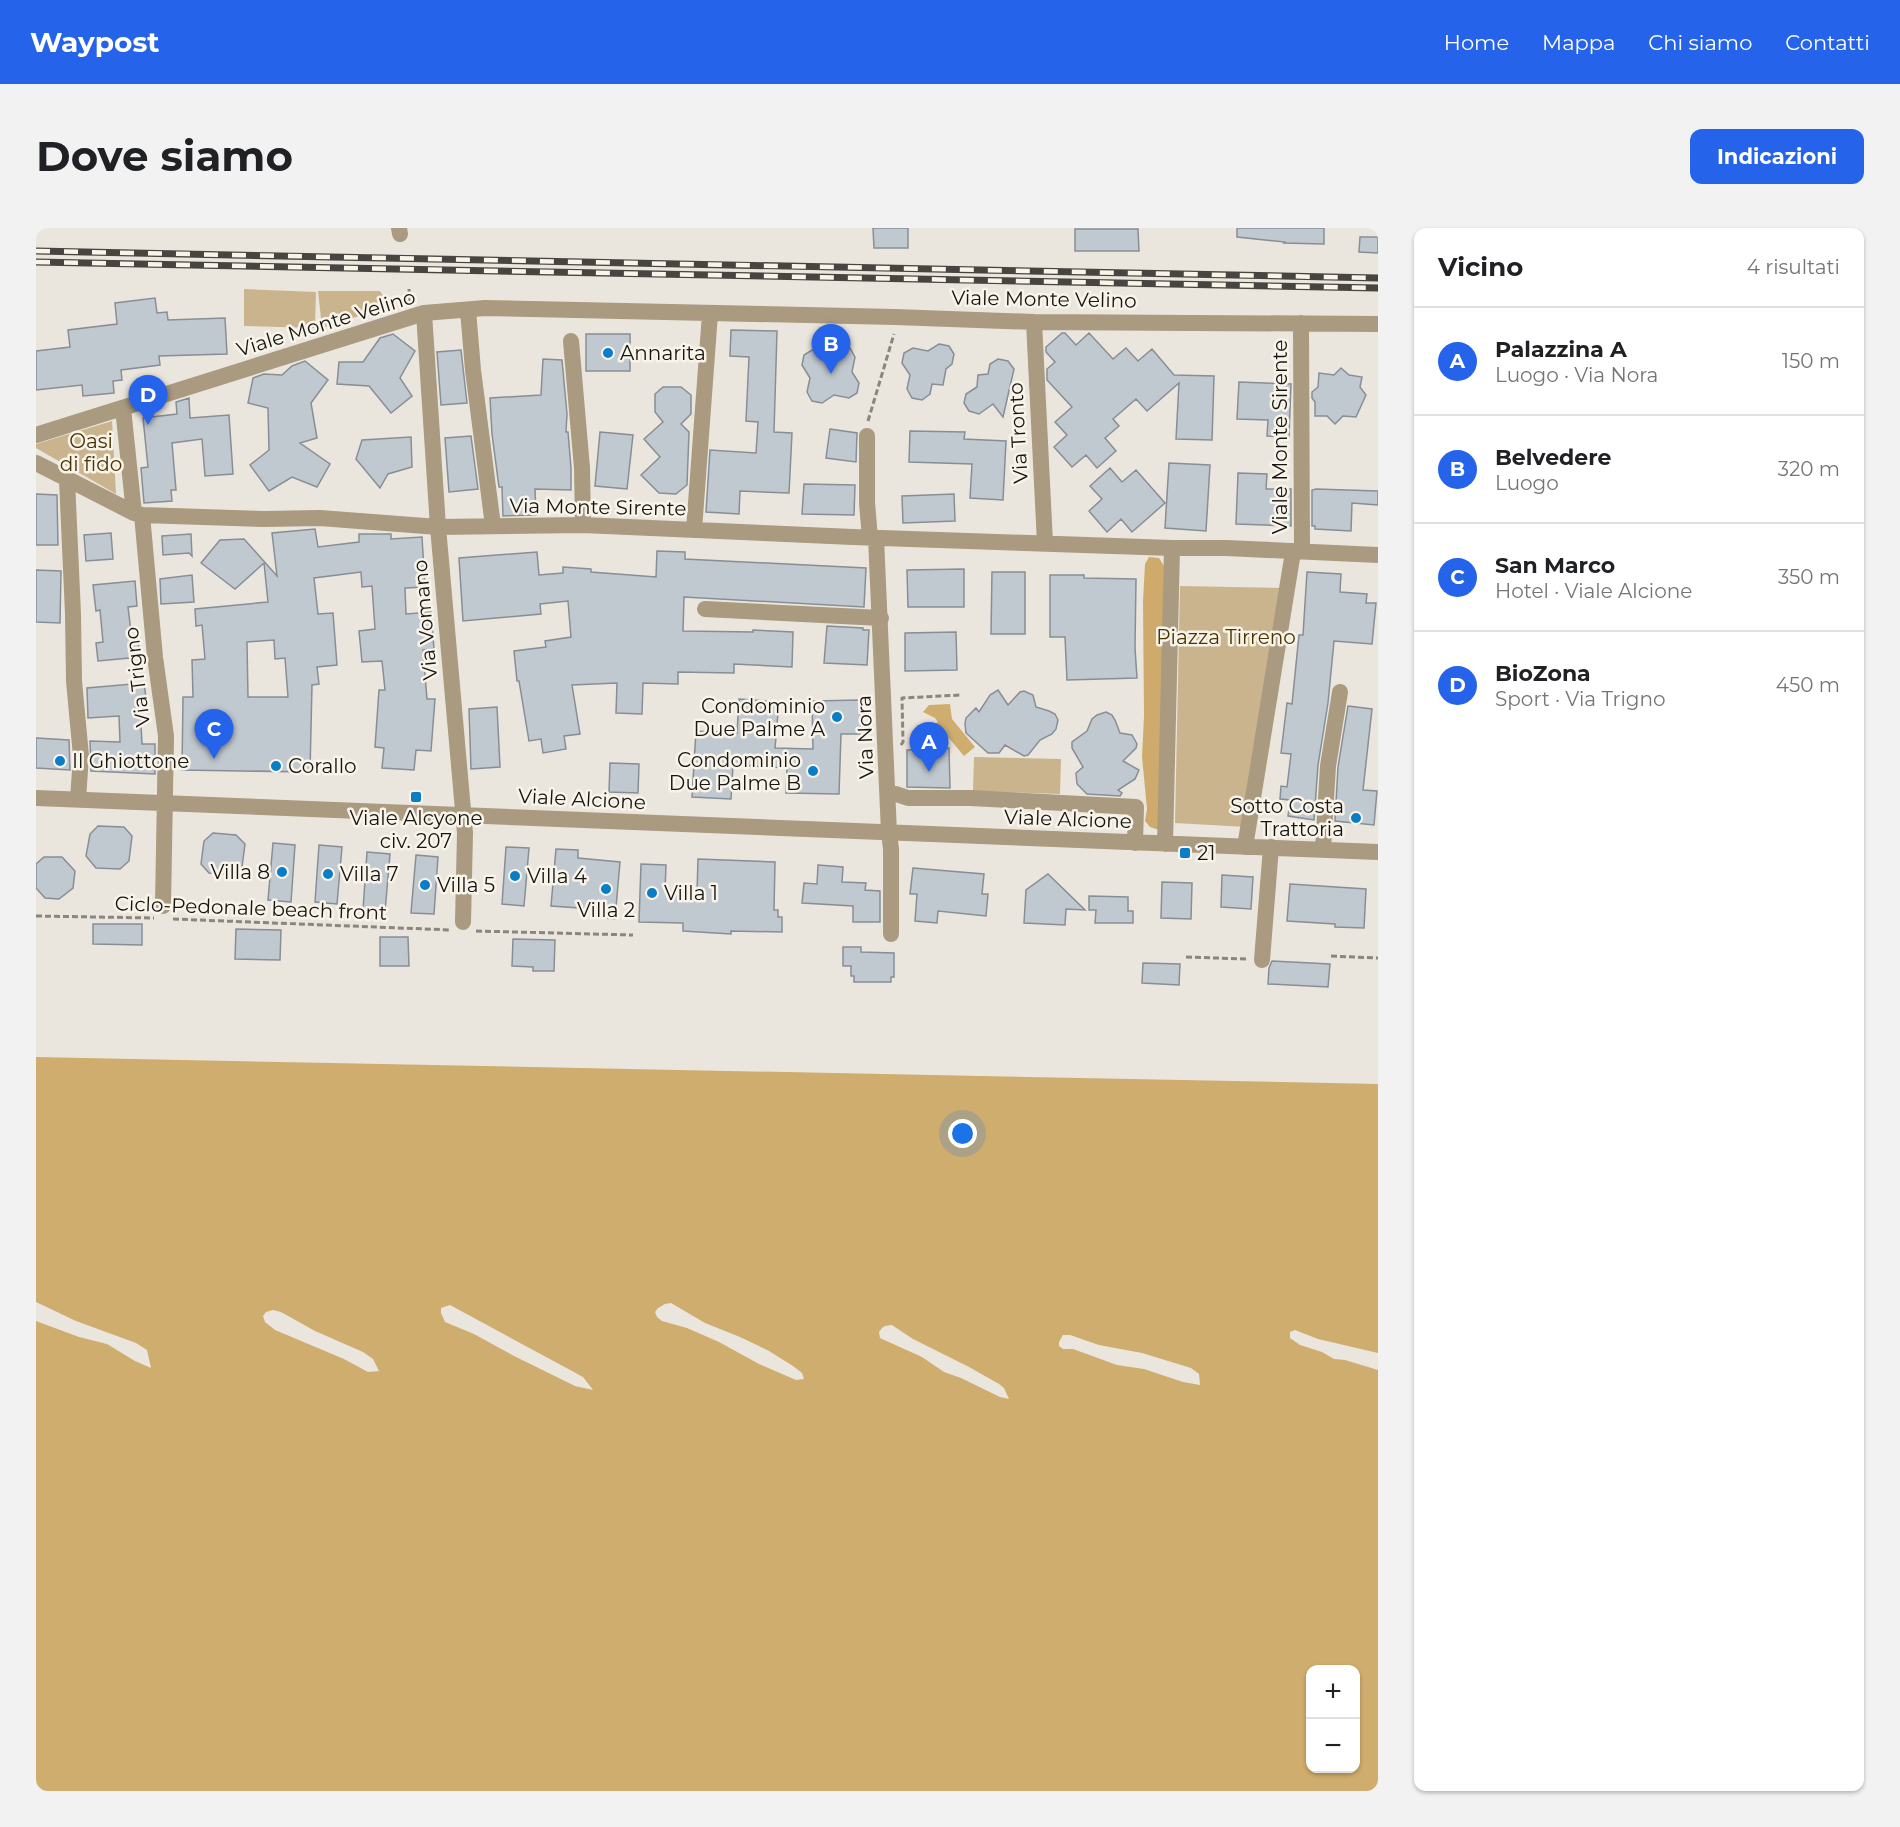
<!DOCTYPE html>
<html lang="it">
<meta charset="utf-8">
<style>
body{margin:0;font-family:Montserrat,sans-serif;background:#f2f2f2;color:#202124}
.controls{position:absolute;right:18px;bottom:18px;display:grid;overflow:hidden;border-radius:12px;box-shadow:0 2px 4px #0004}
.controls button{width:54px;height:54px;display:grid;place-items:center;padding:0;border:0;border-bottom:2px solid #e0e0e0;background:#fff;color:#202124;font:30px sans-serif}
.you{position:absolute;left:927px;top:906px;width:21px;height:21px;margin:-15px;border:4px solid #fff;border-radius:50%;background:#1a73e8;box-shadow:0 0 0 9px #1a73e833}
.badge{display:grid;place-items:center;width:39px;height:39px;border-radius:50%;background:#2563eb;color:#fff;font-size:20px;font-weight:700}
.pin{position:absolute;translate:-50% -50px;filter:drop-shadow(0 2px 3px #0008)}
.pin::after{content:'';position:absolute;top:32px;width:21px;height:18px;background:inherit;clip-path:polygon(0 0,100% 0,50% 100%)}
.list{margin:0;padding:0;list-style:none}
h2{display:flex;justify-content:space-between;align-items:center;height:78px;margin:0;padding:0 24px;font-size:26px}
h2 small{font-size:20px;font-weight:400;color:#757577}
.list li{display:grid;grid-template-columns:39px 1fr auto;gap:18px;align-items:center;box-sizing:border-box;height:108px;padding:0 24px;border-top:2px solid #e0e0e0}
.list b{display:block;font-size:22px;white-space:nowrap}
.list p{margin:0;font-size:20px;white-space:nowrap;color:#757577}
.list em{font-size:20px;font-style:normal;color:#757577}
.map{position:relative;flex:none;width:1342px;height:1563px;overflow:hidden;border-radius:12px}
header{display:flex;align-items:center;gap:36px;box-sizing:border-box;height:84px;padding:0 30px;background:#2563eb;color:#fff}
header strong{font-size:28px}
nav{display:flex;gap:33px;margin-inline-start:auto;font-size:21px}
.intro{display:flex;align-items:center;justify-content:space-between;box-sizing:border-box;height:144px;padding:0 36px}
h1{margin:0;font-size:42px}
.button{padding:15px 27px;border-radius:12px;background:#2563eb;color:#fff;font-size:21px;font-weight:700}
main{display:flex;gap:36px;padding:0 36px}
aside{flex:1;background:#fff;border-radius:12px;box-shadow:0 2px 4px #0004}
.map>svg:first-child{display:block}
.green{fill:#cab48e}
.forest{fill:#ceab6c}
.water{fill:#cfad6e;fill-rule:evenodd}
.pier{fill:#ebe6dd}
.building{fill:#c1c9d0;stroke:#878e95;stroke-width:1.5;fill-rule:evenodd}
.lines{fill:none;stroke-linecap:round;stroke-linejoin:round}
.path{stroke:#89867f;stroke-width:3;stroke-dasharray:6 3;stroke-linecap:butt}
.minor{stroke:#a99a80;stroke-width:16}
.rail-casing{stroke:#484541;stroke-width:7}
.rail{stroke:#f9f4ea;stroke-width:4.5;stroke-dasharray:14;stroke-linecap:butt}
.poi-dot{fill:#097dc6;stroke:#f9f4ea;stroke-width:2}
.labels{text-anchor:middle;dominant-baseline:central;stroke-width:5;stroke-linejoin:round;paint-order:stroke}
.street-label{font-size:20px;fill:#171512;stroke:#f9f4ea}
.poi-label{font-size:20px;fill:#171512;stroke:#f9f4ea;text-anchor:start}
.park-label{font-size:20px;fill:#4b3400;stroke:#f9f4ea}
</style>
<header>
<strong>Waypost</strong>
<nav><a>Home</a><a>Mappa</a><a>Chi siamo</a><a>Contatti</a></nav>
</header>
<div class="intro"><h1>Dove siamo</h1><a class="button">Indicazioni</a></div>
<main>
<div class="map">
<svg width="1342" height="1563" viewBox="0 0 1342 1563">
<rect width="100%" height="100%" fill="#ebe6dd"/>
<path class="green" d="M 208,61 L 280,64 L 279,100 L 208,98 Z
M 282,63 L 344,63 L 354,78 L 286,100 Z
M 76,193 L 80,266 L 0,220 L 0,216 Z
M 1144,358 L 1245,360 L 1210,599 L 1139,595 Z
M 938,529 L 1025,531 L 1024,566 L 937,563 Z"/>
<path class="forest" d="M 1113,329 L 1123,330 L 1128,338 L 1123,602 L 1114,599 L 1109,593 L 1111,581 L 1106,529 L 1108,488 L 1107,373 L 1109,336 Z"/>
<path class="water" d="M 914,476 L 916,491 L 939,519 L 928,528 L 907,503 L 895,512 L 887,506 L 890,499 L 902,494 L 899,490 L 887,484 L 893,477 Z
M 0,829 L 1342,856 L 1342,1563 L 0,1563 ZM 1274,1442 L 1320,1442 L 1320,1540 L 1274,1540 Z"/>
<path class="pier" d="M 0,1074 L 40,1093 L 100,1115 L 111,1122 L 115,1140 L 99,1133 L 71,1116 L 43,1109 L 0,1093 Z
M 635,1075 L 669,1095 L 704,1109 L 733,1123 L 757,1138 L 766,1145 L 768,1151 L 760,1152 L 723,1136 L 683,1114 L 651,1100 L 626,1093 L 621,1089 L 619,1084 L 622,1080 L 629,1076 Z
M 414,1077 L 536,1143 L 547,1149 L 557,1162 L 539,1158 L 478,1128 L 438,1106 L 409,1094 L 405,1085 L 405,1080 Z
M 237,1082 L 245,1084 L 279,1103 L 327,1124 L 337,1131 L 343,1143 L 332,1144 L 308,1131 L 239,1102 L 229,1094 L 227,1088 L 230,1084 Z
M 856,1097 L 877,1111 L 933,1139 L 963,1156 L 968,1160 L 973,1171 L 964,1169 L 925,1150 L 908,1144 L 886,1129 L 844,1110 L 843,1104 L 846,1100 L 849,1098 Z
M 1259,1102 L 1282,1111 L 1342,1125 L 1342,1142 L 1309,1132 L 1298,1131 L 1286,1124 L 1264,1117 L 1254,1110 L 1254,1104 Z
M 1027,1107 L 1034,1107 L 1063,1117 L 1106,1125 L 1155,1140 L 1163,1146 L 1164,1157 L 1147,1154 L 1108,1141 L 1081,1137 L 1037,1121 L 1027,1121 L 1023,1118 L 1023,1114 Z"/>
<path class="building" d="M 837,0 L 872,0 L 872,20 L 838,20 Z
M 1201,0 L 1288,0 L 1288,16 L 1248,15 L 1249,14 L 1201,9 Z
M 1039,1 L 1102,1 L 1103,23 L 1039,23 Z
M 1324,9 L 1342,9 L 1342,25 L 1323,24 Z
M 119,70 L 121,85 L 131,84 L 132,92 L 189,90 L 191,126 L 123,128 L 124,137 L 85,142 L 86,152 L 77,153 L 78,165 L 47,168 L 46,157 L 0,162 L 0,123 L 34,119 L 32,102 L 81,96 L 79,75 Z
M 695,102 L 741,103 L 738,204 L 756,205 L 753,265 L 704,263 L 703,286 L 670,284 L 674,222 L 720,225 L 722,194 L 710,193 L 713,129 L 694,128 Z
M 1026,105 L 1029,105 L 1040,117 L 1053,105 L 1077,131 L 1090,120 L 1102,133 L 1116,121 L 1138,147 L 1178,148 L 1176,212 L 1140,211 L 1143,155 L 1111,183 L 1100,171 L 1077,191 L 1083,198 L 1069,210 L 1080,223 L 1061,240 L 1050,227 L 1036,239 L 1018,219 L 1031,207 L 1019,194 L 1036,179 L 1011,152 L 1011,141 L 1019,134 L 1010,124 L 1010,119 Z
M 357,106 L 379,123 L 364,150 L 376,168 L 355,185 L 333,158 L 301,156 L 303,134 L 327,134 L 344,110 Z
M 550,106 L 594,106 L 594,143 L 550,143 Z
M 903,116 L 913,118 L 918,126 L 916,136 L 910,141 L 907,157 L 896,156 L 894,166 L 886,172 L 876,170 L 871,161 L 874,147 L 866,135 L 868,125 L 877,120 L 892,123 Z
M 804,118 L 814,120 L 819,129 L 816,144 L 823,155 L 821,165 L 813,170 L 798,167 L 786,175 L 776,173 L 771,164 L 774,150 L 766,137 L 768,127 L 776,122 L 793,125 Z
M 425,122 L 431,175 L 405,177 L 401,124 Z
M 507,131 L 526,132 L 531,186 L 530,204 L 532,204 L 535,240 L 535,262 L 499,261 L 500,287 L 467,288 L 466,259 L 463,259 L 456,206 L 454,170 L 505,167 Z
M 962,131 L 972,133 L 978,141 L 967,189 L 957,176 L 943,186 L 933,183 L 928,175 L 930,166 L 941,159 L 942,147 L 952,146 L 954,136 Z
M 269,133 L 292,152 L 275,175 L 281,210 L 264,215 L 294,236 L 281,259 L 256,249 L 233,263 L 214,237 L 233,222 L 232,180 L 212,175 L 217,150 L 228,146 L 246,147 L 256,138 Z
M 1305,140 L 1313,147 L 1326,149 L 1324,159 L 1330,167 L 1320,189 L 1307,188 L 1299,196 L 1291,188 L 1279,188 L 1279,174 L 1276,170 L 1276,164 L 1282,159 L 1283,145 L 1298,147 Z
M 1203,154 L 1255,156 L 1253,209 L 1231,208 L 1232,192 L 1201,191 Z
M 627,159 L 645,159 L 655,167 L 655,186 L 645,196 L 653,204 L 651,257 L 640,266 L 623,265 L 605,247 L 624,229 L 608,211 L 627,194 L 619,184 L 619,166 Z
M 153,170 L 154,190 L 193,187 L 197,246 L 169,248 L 166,211 L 136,215 L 140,262 L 135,262 L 136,273 L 108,275 L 105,240 L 112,239 L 107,190 L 141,186 L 140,174 Z
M 794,201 L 821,205 L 820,234 L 790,230 Z
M 874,203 L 929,204 L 928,211 L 970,213 L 967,272 L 934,270 L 936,236 L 873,234 Z
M 564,204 L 597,207 L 591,261 L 559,258 Z
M 435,208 L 442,261 L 413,264 L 409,210 Z
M 375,209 L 376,239 L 352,246 L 344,260 L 320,231 L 326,212 Z
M 1133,235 L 1174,237 L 1170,303 L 1129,300 Z
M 1074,240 L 1086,254 L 1100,242 L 1129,275 L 1096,304 L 1085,291 L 1071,304 L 1053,283 L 1066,271 L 1054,258 Z
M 1202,245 L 1231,246 L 1230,261 L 1255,261 L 1255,298 L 1200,296 Z
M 768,256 L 819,257 L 818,287 L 766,286 Z
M 1280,261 L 1342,263 L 1342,277 L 1316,275 L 1315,303 L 1279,301 L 1279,298 L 1276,298 L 1276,262 Z
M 0,266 L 21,267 L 22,317 L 0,317 Z
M 918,266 L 919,293 L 867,295 L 866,268 Z
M 279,301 L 282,319 L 323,314 L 323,306 L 355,306 L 355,311 L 386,309 L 389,359 L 369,360 L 370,386 L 395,384 L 398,421 L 387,422 L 391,471 L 399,471 L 395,523 L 380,522 L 378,542 L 346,540 L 348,520 L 339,519 L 343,462 L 349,462 L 346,433 L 326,434 L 323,403 L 339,401 L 336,358 L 326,359 L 325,344 L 278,350 L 282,386 L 297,385 L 301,437 L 281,439 L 283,456 L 276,457 L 274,544 L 146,542 L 147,469 L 157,469 L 156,432 L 169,431 L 166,397 L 160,398 L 159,381 L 232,374 L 228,335 L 199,361 L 165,335 L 184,312 L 208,311 L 241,348 L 236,305 ZM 238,412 L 239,431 L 249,430 L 252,469 L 212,469 L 211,414 Z
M 75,305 L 77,331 L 50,333 L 48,307 Z
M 155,306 L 156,328 L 153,325 L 127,327 L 126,308 Z
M 621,323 L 649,324 L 649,331 L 830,340 L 828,379 L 648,369 L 647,403 L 717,404 L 717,402 L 757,404 L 756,439 L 698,436 L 698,445 L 642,444 L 642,456 L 607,455 L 606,486 L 580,485 L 581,455 L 536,457 L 544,506 L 528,508 L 530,521 L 507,525 L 505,511 L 493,513 L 483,453 L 481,453 L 478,423 L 510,419 L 509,413 L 535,409 L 532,373 L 504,376 L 505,386 L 427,393 L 423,330 L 501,324 L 503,347 L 527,345 L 527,339 L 555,341 L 555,344 L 620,349 Z
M 928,341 L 928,379 L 872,379 L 871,342 Z
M 0,342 L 25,343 L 24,395 L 0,394 Z
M 956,344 L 989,344 L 989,406 L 955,406 Z
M 1271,344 L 1305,346 L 1304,364 L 1331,366 L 1330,375 L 1340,375 L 1336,416 L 1298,413 L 1292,475 L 1282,537 L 1278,592 L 1252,588 L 1254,572 L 1244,571 L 1245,558 L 1251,559 L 1255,526 L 1245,525 L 1251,475 L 1256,476 L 1263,407 L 1267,407 Z
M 156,347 L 158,374 L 125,376 L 124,351 Z
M 1014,347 L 1048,347 L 1048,350 L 1100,351 L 1099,420 L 1101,450 L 1031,452 L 1029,409 L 1014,409 Z
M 99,353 L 101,378 L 92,379 L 96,412 L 102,412 L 104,429 L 62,433 L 60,415 L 67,414 L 64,382 L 60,383 L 57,357 Z
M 791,398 L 827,400 L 827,402 L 833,402 L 831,437 L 788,435 Z
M 920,404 L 921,442 L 869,443 L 869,405 Z
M 108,455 L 111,477 L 104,477 L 106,516 L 119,516 L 119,546 L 55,543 L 54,513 L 84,514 L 83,488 L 52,490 L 51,460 Z
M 962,462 L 972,477 L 984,464 L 988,463 L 997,467 L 1000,479 L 1013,483 L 1019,486 L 1022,492 L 1020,501 L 1016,506 L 1004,512 L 992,527 L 988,528 L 969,517 L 963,525 L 952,525 L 930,505 L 929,496 L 930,490 L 940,480 L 943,484 L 954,467 Z
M 703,471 L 743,474 L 739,520 L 777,521 L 776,473 L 824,472 L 825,506 L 805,506 L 803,566 L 750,565 L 751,540 L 697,537 L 695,571 L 656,569 L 660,503 L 701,505 Z
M 1312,478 L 1336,481 L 1327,562 L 1341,563 L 1338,597 L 1299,593 L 1302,539 Z
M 461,479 L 464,539 L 435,541 L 433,481 Z
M 1070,484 L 1076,487 L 1079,492 L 1084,505 L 1096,507 L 1101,516 L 1100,520 L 1087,533 L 1103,542 L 1099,551 L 1082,562 L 1086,565 L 1084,568 L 1051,566 L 1041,556 L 1040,545 L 1047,539 L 1036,520 L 1036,514 L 1051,503 L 1056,491 L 1061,487 Z
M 0,510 L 33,512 L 34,542 L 0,540 Z
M 913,520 L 914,560 L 871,559 L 871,522 Z
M 574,535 L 603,536 L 602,565 L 573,564 Z
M 62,598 L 88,599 L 96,608 L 93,633 L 84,641 L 60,640 L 50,628 L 54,606 Z
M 177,605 L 200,607 L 209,616 L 206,639 L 196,647 L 173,645 L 165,636 L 168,613 Z
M 237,615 L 259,617 L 255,674 L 232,672 Z
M 283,617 L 306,619 L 301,676 L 279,674 Z
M 470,619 L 493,620 L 488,678 L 466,676 Z
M 520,621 L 542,622 L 542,630 L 584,634 L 579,691 L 557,689 L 557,681 L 515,678 Z
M 331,624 L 354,626 L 349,684 L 327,682 Z
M 380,627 L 402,629 L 398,686 L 375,685 Z
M 8,629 L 26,629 L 39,643 L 37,660 L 23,671 L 9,670 L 0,660 L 0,636 Z
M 662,631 L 739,634 L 738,682 L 742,682 L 742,689 L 746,689 L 746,704 L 695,703 L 695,706 L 647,703 L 647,695 L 603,694 L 605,636 L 630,637 L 629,663 L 661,665 Z
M 782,637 L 807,639 L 806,654 L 830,655 L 829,662 L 844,663 L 844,694 L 817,694 L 817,678 L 766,675 L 768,655 L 781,656 Z
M 877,640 L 948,646 L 946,666 L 952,666 L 950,688 L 902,683 L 901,695 L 879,693 L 881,666 L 874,666 Z
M 1012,646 L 1049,682 L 1030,681 L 1029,697 L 988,695 L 990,662 Z
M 1186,647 L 1217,649 L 1215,681 L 1185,679 Z
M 1126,654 L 1156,655 L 1155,691 L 1125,690 Z
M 1254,656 L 1330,661 L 1328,700 L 1299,699 L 1299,696 L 1251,693 Z
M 1053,668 L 1092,669 L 1092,683 L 1097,683 L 1097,695 L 1059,695 L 1060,682 L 1053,682 Z
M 57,696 L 106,696 L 106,717 L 57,716 Z
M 200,701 L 245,702 L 244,732 L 199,731 Z
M 344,709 L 372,709 L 373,738 L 344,738 Z
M 477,711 L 519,712 L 518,743 L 497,743 L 497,739 L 476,738 Z
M 807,719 L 825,719 L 825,724 L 858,725 L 858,749 L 855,749 L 855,754 L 818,754 L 818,748 L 815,748 L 815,738 L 807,738 Z
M 1236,733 L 1294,736 L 1292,759 L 1232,756 L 1233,740 Z
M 1107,735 L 1144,736 L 1143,757 L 1106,755 Z"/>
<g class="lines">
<path class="path" d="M 373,61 L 374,73
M 832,193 L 858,106
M 865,517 L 867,514 L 866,470 L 925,467
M 0,688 L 118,690
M 137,691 L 415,702
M 440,703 L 597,707
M 1295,728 L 1342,730
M 1150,729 L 1210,731"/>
<path class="minor" d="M 363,0 L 364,6
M 432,82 L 437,142 L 457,298
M 388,85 L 402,299 L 429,605 L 427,694
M 998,94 L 1009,315
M 1265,95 L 1266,323
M 535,113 L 546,240 L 547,297
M 87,180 L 98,285
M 0,207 L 388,85 L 449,80 L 859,89 L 998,94 L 1342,96
M 831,208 L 831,275 L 834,310
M 0,235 L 98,285 L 106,287 L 228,291 L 284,290 L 402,299 L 547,297 L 817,309 L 1136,320 L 1190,320 L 1342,327
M 31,252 L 37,386 L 38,453 L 45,528 L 42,571
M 106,287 L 119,429 L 130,508 L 127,678
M 658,302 L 674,86
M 840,310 L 853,605 L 855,621 L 855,706
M 669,381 L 845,390
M 852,566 L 860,566 L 872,570 L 934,570 L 1100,579 L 1099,615
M 0,570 L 1342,624
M 1129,616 L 1136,320
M 1209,619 L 1257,324
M 1287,621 L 1292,538 L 1304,464
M 1226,732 L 1235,619"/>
<g class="rail-casing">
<path id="rail" d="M 0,23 L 1342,50
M 0,34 L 1342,60"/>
</g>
<use href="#rail" class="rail"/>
</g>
<g class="poi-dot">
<circle cx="572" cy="125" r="6"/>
<circle cx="801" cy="489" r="6"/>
<circle cx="24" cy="533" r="6"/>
<circle cx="240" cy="538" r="6"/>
<circle cx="777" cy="543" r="6"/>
<rect x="374" y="563" width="12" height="12" rx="3"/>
<circle cx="1320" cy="590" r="6"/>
<rect x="1143" y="619" width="12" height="12" rx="3"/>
<circle cx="246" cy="644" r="6"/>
<circle cx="292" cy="646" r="6"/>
<circle cx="479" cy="648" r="6"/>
<circle cx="389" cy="657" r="6"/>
<circle cx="570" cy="661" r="6"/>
<circle cx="616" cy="665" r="6"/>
</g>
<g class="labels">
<g class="street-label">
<text transform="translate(1008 71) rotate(1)">Viale Monte Velino</text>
<text transform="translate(290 95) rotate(-17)">Viale Monte Velino</text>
<text transform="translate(982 205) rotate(-93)">Via Tronto</text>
<text transform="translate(1244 209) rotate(-90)">Viale Monte Sirente</text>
<text transform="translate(562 279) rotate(1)">Via Monte Sirente</text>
<text transform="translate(389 392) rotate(-95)">Via Vomano</text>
<text transform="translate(101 449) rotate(-97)">Via Trigno</text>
<text transform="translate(829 509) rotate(-92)">Via Nora</text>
<text transform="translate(546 571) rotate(3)">Viale Alcione</text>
<text transform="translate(1032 591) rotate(2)">Viale Alcione</text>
<text transform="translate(215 680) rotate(2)">Ciclo-Pedonale beach front</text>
</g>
<g class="poi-label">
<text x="584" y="125">Annarita</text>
<text x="789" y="478" text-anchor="end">Condominio<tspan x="789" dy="23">Due Palme A</tspan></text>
<text x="765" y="532" text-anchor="end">Condominio<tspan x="765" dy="23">Due Palme B</tspan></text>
<text x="36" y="533">Il Ghiottone</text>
<text x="252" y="538">Corallo</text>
<text x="1308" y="578" text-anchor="end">Sotto Costa<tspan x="1308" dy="23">Trattoria</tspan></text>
<text x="380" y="590" text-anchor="middle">Viale Alcyone<tspan x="380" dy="23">civ. 207</tspan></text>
<text x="1161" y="625">21</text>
<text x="234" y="644" text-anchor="end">Villa 8</text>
<text x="304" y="646">Villa 7</text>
<text x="491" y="648">Villa 4</text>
<text x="401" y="657">Villa 5</text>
<text x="628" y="665">Villa 1</text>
<text x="570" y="682" text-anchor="middle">Villa 2</text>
</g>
<g class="park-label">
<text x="55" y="213">Oasi<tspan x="55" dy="23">di fido</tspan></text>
<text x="1190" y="409">Piazza Tirreno</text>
</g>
</g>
</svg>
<div class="controls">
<button>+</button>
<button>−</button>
</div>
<div class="you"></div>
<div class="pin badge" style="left:893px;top:544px">A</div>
<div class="pin badge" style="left:795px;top:146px">B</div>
<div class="pin badge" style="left:178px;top:531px">C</div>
<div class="pin badge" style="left:112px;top:197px">D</div>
</div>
<aside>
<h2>Vicino<small>4 risultati</small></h2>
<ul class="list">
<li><span class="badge">A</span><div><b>Palazzina A</b><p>Luogo · Via Nora</p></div><em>150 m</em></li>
<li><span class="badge">B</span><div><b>Belvedere</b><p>Luogo</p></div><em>320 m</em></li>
<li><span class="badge">C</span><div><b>San Marco</b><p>Hotel · Viale Alcione</p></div><em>350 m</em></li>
<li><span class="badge">D</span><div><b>BioZona</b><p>Sport · Via Trigno</p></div><em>450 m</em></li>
</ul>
</aside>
</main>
